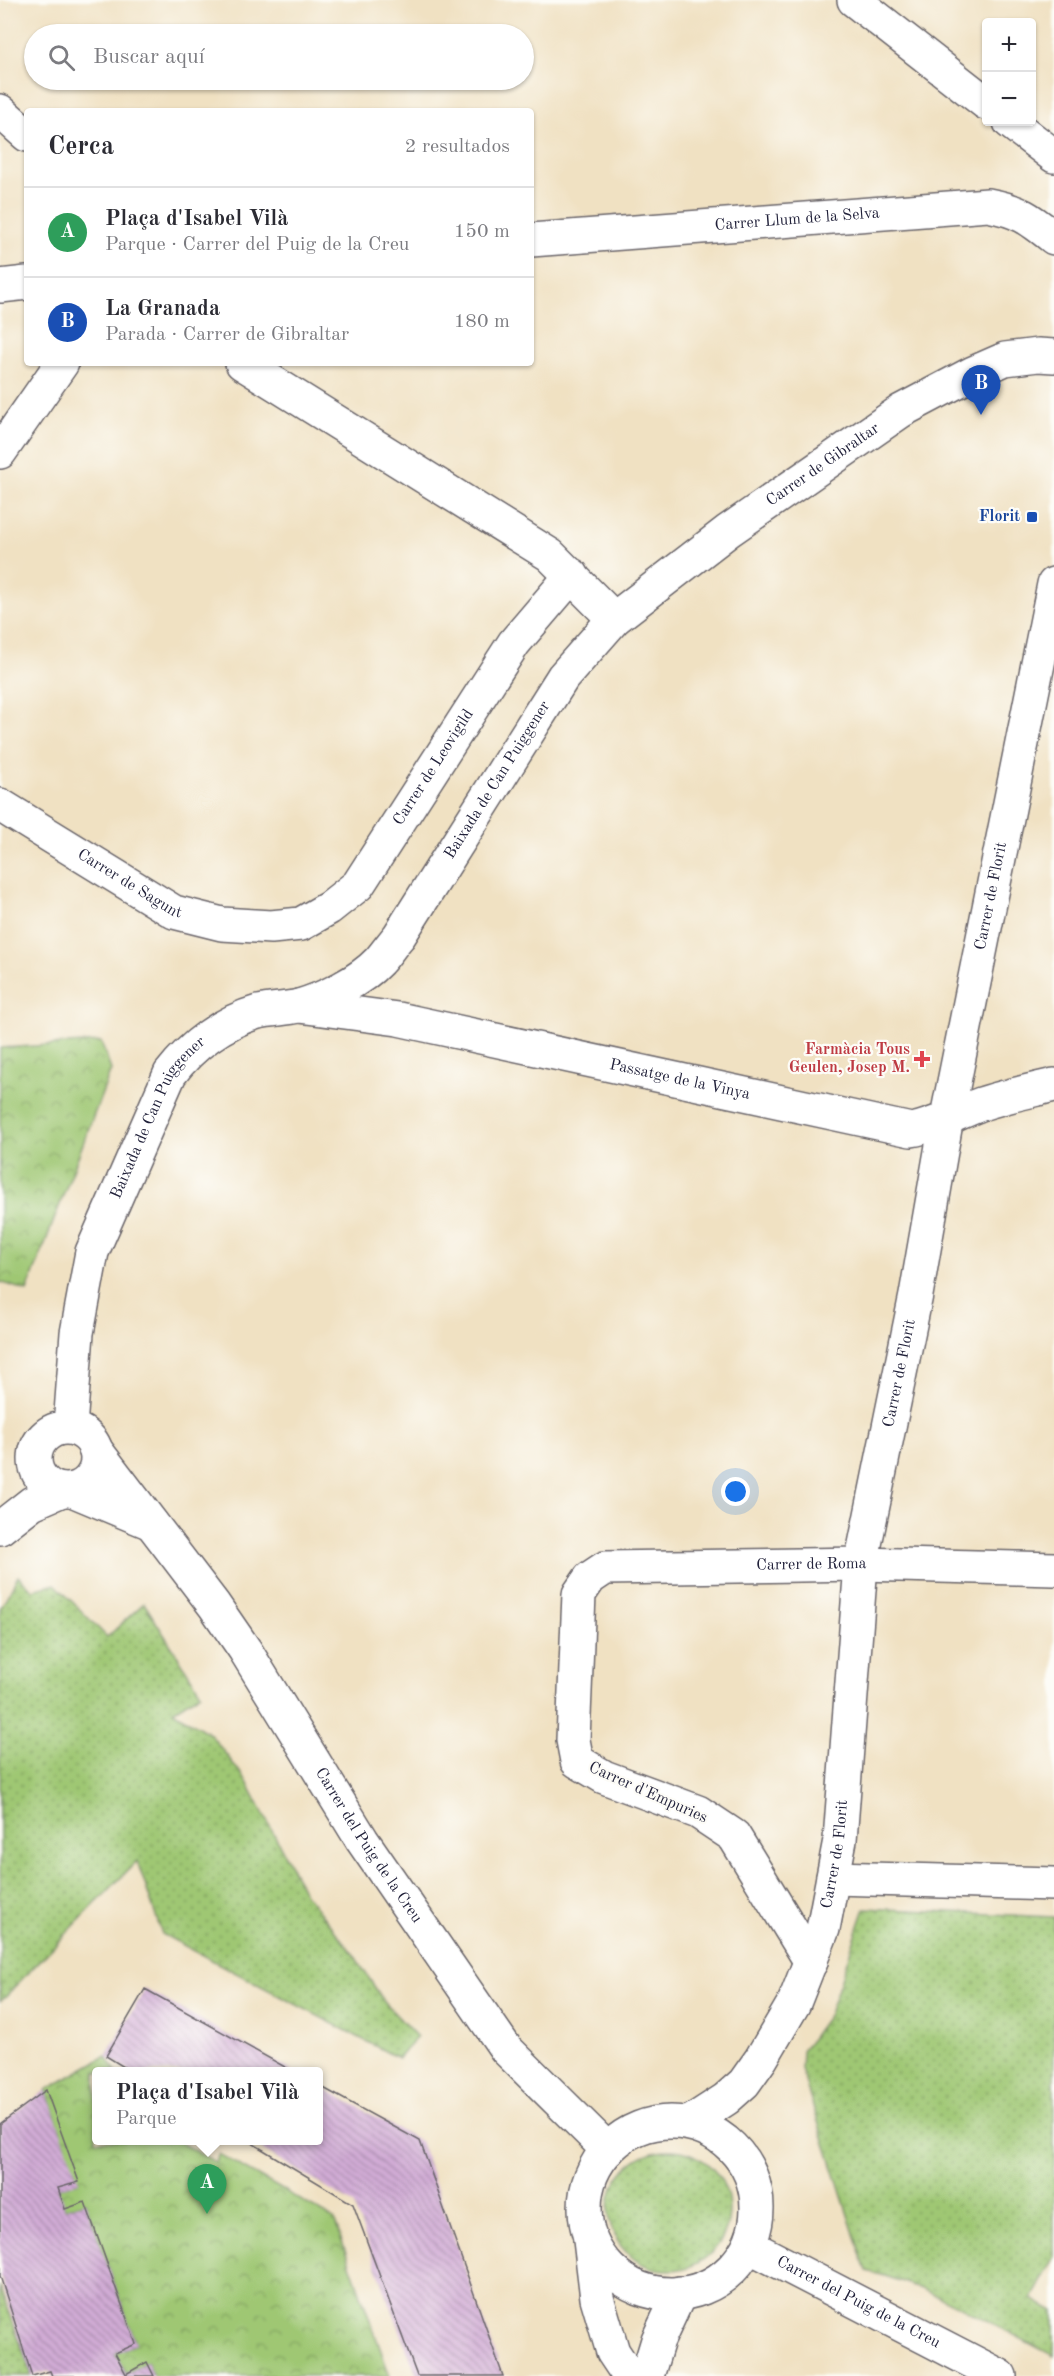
<!DOCTYPE html>
<html lang="es">
<meta charset="utf-8">
<style>
body{margin:0;font-family:"Old Standard TT",serif;background:#f7f7f7;color:#2b2b33}
.controls{position:absolute;right:18px;top:18px;display:grid;overflow:hidden;border-radius:6px;box-shadow:0 2px 4px #0004}
.controls button{width:54px;height:54px;display:grid;place-items:center;padding:0;border:0;border-bottom:2px solid #e1e1e2;background:#fff;color:#2b2b33;font:30px sans-serif}
.you{position:absolute;left:736px;top:1492px;width:21px;height:21px;margin:-15px;border:4px solid #fff;border-radius:50%;background:#1a73e8;box-shadow:0 0 0 9px #1a73e833}
.badge{display:grid;place-items:center;width:39px;height:39px;border-radius:50%;background:#b45309;color:#fff;font-size:20px;font-weight:700}
.pin{position:absolute;translate:-50% -50px;filter:drop-shadow(0 2px 3px #0008)}
.pin::after{content:'';position:absolute;top:32px;width:21px;height:18px;background:inherit;clip-path:polygon(0 0,100% 0,50% 100%)}
.popup{position:absolute;left:92px;top:2067px;width:231px;height:78px;box-sizing:border-box;display:grid;place-content:center;border-radius:6px;background:#fff;filter:drop-shadow(0 2px 4px #0005);font-size:20px;white-space:nowrap;color:#7c7c81}
.popup b{font-size:22px;color:#2b2b33}
.popup::after{content:'';position:absolute;left:50%;top:100%;margin-left:-12px;border:12px solid transparent;border-top-color:#fff}
.list{margin:0;padding:0;list-style:none}
h2{display:flex;justify-content:space-between;align-items:center;height:78px;margin:0;padding:0 24px;font-size:26px}
h2 small{font-size:20px;font-weight:400;color:#7c7c81}
.list li{display:grid;grid-template-columns:39px 1fr auto;gap:18px;align-items:center;box-sizing:border-box;height:90px;padding:0 24px;border-top:2px solid #e1e1e2}
.list b{display:block;font-size:22px;white-space:nowrap}
.list p{margin:0;font-size:20px;white-space:nowrap;color:#7c7c81}
.list em{font-size:20px;font-style:normal;color:#7c7c81}
.icon{flex:none;width:33px;height:33px;fill:none;stroke:currentColor;stroke-width:2;stroke-linecap:round;stroke-linejoin:round}
.map{position:relative;flex:none;width:1054px;height:2376px;overflow:hidden}
.search{position:absolute;background:#fff;box-shadow:0 2px 4px #0004;left:24px;top:24px;width:510px;height:66px;display:flex;align-items:center;gap:15px;box-sizing:border-box;padding:0 21px;border-radius:33px;color:#7c7c81;font-size:22px}
.panel{position:absolute;background:#fff;box-shadow:0 2px 4px #0004;left:24px;top:108px;width:510px;height:258px;border-radius:6px}
.map>svg:first-child{display:block}
.grass{fill:url(#grass-dots);stroke:#607457;stroke-width:1.5}
.park{fill:url(#park-crowns);stroke:#607457;stroke-width:1.5}
.building{fill:url(#building-back-hatch)}
.lines{fill:none;stroke-linecap:round;stroke-linejoin:round}
.minor-casing{stroke:#6a656a;stroke-width:36}
.minor{stroke:#fff;stroke-width:33}
.transit-dot{fill:#1a4fb4;stroke:#fdfcf7;stroke-width:2}
.health-dot{fill:#e0444e;stroke:#fdfcf7;stroke-width:2}
.labels{text-anchor:middle;dominant-baseline:central;stroke-width:4.5;stroke-linejoin:round;paint-order:stroke}
.street-label{font-size:16px;fill:#22223b;stroke:#fdfcf7}
.transit-label{font-size:16px;font-weight:bold;fill:#164399;stroke:#fdfcf7;text-anchor:end}
.health-label{font-size:16px;font-weight:bold;fill:#be3a42;stroke:#fdfcf7;text-anchor:end}
</style>
<div class="map">
<svg width="1054" height="2376" viewBox="0 0 1054 2376">
<defs>
<pattern id="grass-dots" width="8" height="8" patternUnits="userSpaceOnUse" patternTransform="scale(1.5)"><rect width="8" height="8" fill="#9fc773"/><path d="M2 2h.1M6 6h.1" fill="none" stroke="#81a160" stroke-width="1.8" stroke-linecap="round"/></pattern>
<pattern id="park-crowns" width="20" height="18" patternUnits="userSpaceOnUse" patternTransform="scale(1.5)"><rect width="20" height="18" fill="#9fc773"/><path d="M2 6a3 3 0 1 1 6 0M12 15a3 3 0 1 1 6 0" fill="none" stroke="#81a160"/></pattern>
<pattern id="building-back-hatch" width="6" height="6" patternUnits="userSpaceOnUse" patternTransform="scale(1.5)"><rect width="6" height="6" fill="#d1acd5"/><path d="M-1 5l2 2M0 0l6 6M5-1l2 2" fill="none" stroke="#a98cae"/></pattern>
</defs>
<rect width="100%" height="100%" fill="#fdfcf7"/>
<filter id="ink" filterUnits="userSpaceOnUse"><feTurbulence type="fractalNoise" baseFrequency=".0167" numOctaves="2"/><feDisplacementMap in="SourceGraphic" scale="12" xChannelSelector="R" yChannelSelector="G"/><feConvolveMatrix kernelMatrix="1 2 1 2 8 2 1 2 1" color-interpolation-filters="sRGB"/></filter>
<filter id="wash" filterUnits="userSpaceOnUse"><feTurbulence type="fractalNoise" baseFrequency=".008" numOctaves="4" result="noise"/><feDisplacementMap in="SourceGraphic" scale="24" xChannelSelector="R" yChannelSelector="G"/><feGaussianBlur stdDeviation="1.35" result="paint"/><feColorMatrix in="noise" values="0 0 0 0 0 0 0 0 0 0 0 0 0 0 0 0 0 1.4 0 .05"/><feComposite in="paint" operator="in"/></filter>
<g filter="url(#wash)">
<rect width="100%" height="100%" fill="#f0e1c2"/>
<path class="grass" d="M 18,1576 L 33,1590 L 55,1584 L 107,1637 L 144,1603 L 201,1693 L 173,1711 L 210,1734 L 246,1780 L 305,1894 L 354,1955 L 385,2003 L 417,2037 L 398,2058 L 162,1934 L 137,1861 L 0,2002 L 0,1609 Z
M 865,1908 L 1054,1917 L 1054,2258 L 1032,2299 L 1054,2311 L 1054,2356 C 994,2326 932,2286 866,2271 L 801,2069 L 802,2051 L 829,2014 Z
M609 2210a60 60 0 1 1 120 0a60 60 0 1 1-120 0Z
M 0,2286 L 32,2376 L 0,2376 Z"/>
<path class="park" d="M 101,1042 L 111,1070 L 27,1291 L 0,1282 L 0,1048 Z
M 106,2056 L 116,2071 L 96,2072 L 96,2140 L 177,2141 L 215,2162 L 219,2154 L 334,2219 L 390,2376 L 154,2376 L 147,2362 L 126,2374 L 115,2353 L 136,2344 L 85,2202 L 65,2209 L 58,2188 L 78,2182 L 46,2090 Z"/>
<g id="blocks">
<path class="building" d="M 145,1989 L 294,2072 L 132,2072 L 106,2056 Z
M 318,2085 L 420,2141 L 503,2376 L 417,2376 L 353,2204 L 247,2140 L 318,2140 Z
M 46,2090 L 79,2182 L 58,2188 L 65,2209 L 85,2202 L 136,2344 L 115,2353 L 126,2374 L 147,2362 L 154,2376 L 52,2376 L 50,2371 L 32,2376 L 0,2276 L 0,2124 Z"/>
</g>
</g>
<g filter="url(#ink)">
<use href="#blocks" fill-opacity="0" stroke="#6a656a" stroke-width="1.5"/>
<g class="lines">
<g class="minor-casing">
<g id="minor">
<path d="M 854,0 L 986,103"/>
<path d="M 0,111 L 27,135"/>
<path d="M 1010,122 L 1054,156"/>
<path id="s1" d="M 531,240 L 988,205 C 1020,211 1029,218 1054,238"/>
<path d="M 0,286 L 27,283"/>
<path d="M 242,363 L 550,555 L 614,619"/>
<path d="M 0,452 L 62,363"/>
<path id="s2" d="M 0,805 L 174,912 L 222,924 L 271,927 L 301,924 L 329,908 L 358,885 L 514,643 L 572,575"/>
<path id="s3" d="M 299,1006 L 398,1019 L 911,1130 C 935,1126 957,1113 981,1104 C 1005,1096 1030,1091 1054,1085"/>
<path id="s4" d="M 70,1427 L 77,1333 L 92,1252 L 170,1074 C 192,1045 223,1022 258,1012 C 272,1009 286,1009 299,1006 C 326,998 360,981 379,961 C 386,953 392,944 399,936 L 563,677 L 614,619 L 728,531 L 901,411 L 973,373 L 1005,359 L 1038,355 L 1054,356"/>
<circle cx="66" cy="1459" r="31"/>
<path id="s5" d="M 95,1449 L 214,1605 L 245,1650 L 362,1840 L 506,2049 L 608,2150"/>
<path d="M 72,1490 L 151,1523"/>
<path d="M 0,1528 L 32,1503 L 62,1490"/>
<path d="M 833,1878 L 1054,1884"/>
<path id="s6" d="M 811,1962 L 734,1836 L 698,1812 L 604,1777 L 577,1761 L 573,1740 L 579,1594 L 590,1578 L 605,1568 L 861,1564 L 1054,1569"/>
<circle cx="671" cy="2208" r="86"/>
<path id="s7" d="M 689,2123 L 726,2099 L 744,2083 L 761,2059 L 794,2003 L 823,1929 L 840,1840 L 861,1564 L 916,1295 L 947,1117 L 1054,584"/>
<path d="M 590,2240 L 597,2298 L 613,2352 L 629,2376"/>
<path id="s8" d="M 749,2246 L 1000,2376"/>
<path d="M 647,2376 L 658,2340 L 680,2293"/>
</g>
</g>
<use href="#minor" class="minor"/>
</g>
</g>
<rect class="transit-dot" x="1026" y="511" width="12" height="12" rx="3"/>
<path class="health-dot" d="M919 1050h6v6h6v6h-6v6h-6v-6h-6v-6h6z"/>
<g class="labels">
<g class="street-label">
<text stroke="none"><textPath href="#s1" startOffset="267">Carrer Llum de la Selva</textPath></text>
<text stroke="none"><textPath href="#s4" startOffset="1290">Carrer de Gibraltar</textPath></text>
<text stroke="none"><textPath href="#s2" startOffset="542">Carrer de Leovigild</textPath></text>
<text stroke="none"><textPath href="#s4" startOffset="831">Baixada de Can Puiggener</textPath></text>
<text stroke="none"><textPath href="#s2" startOffset="152">Carrer de Sagunt</textPath></text>
<text stroke="none"><textPath href="#s7" startOffset="1290">Carrer de Florit</textPath></text>
<text stroke="none"><textPath href="#s3" startOffset="388">Passatge de la Vinya</textPath></text>
<text stroke="none"><textPath href="#s4" startOffset="327">Baixada de Can Puiggener</textPath></text>
<text stroke="none"><textPath href="#s7" startOffset="804">Carrer de Florit</textPath></text>
<text stroke="none"><textPath href="#s6" startOffset="734">Carrer de Roma</textPath></text>
<text transform="translate(648 1793) rotate(24)">Carrer d'Empuries</text>
<text stroke="none"><textPath href="#s5" startOffset="482">Carrer del Puig de la Creu</textPath></text>
<text stroke="none"><textPath href="#s7" startOffset="318">Carrer de Florit</textPath></text>
<text stroke="none"><textPath href="#s8" startOffset="123">Carrer del Puig de la Creu</textPath></text>
</g>
<g class="transit-label">
<text x="1020" y="517">Florit</text>
</g>
<g class="health-label">
<text x="910" y="1050">Farmàcia Tous<tspan x="910" dy="18">Geulen, Josep M.</tspan></text>
</g>
</g>
</svg>
<div class="controls">
<button>+</button>
<button>−</button>
</div>
<div class="you"></div>
<div class="pin badge" style="left:207px;top:2214px;background:#2e9e5b">A</div>
<div class="popup"><b>Plaça d'Isabel Vilà</b>Parque</div>
<div class="pin badge" style="left:981px;top:415px;background:#1a4fb4">B</div>
<div class="search"><svg class="icon" aria-label="search" viewBox="0 0 24 24"><circle cx="10" cy="10" r="6"/><path d="M15 15l6 6"/></svg>Buscar aquí</div>
<section class="panel">
<h2>Cerca<small>2 resultados</small></h2>
<ul class="list">
<li><span class="badge" style="background:#2e9e5b">A</span><div><b>Plaça d'Isabel Vilà</b><p>Parque · Carrer del Puig de la Creu</p></div><em>150 m</em></li>
<li><span class="badge" style="background:#1a4fb4">B</span><div><b>La Granada</b><p>Parada · Carrer de Gibraltar</p></div><em>180 m</em></li>
</ul>
</section>
</div>
